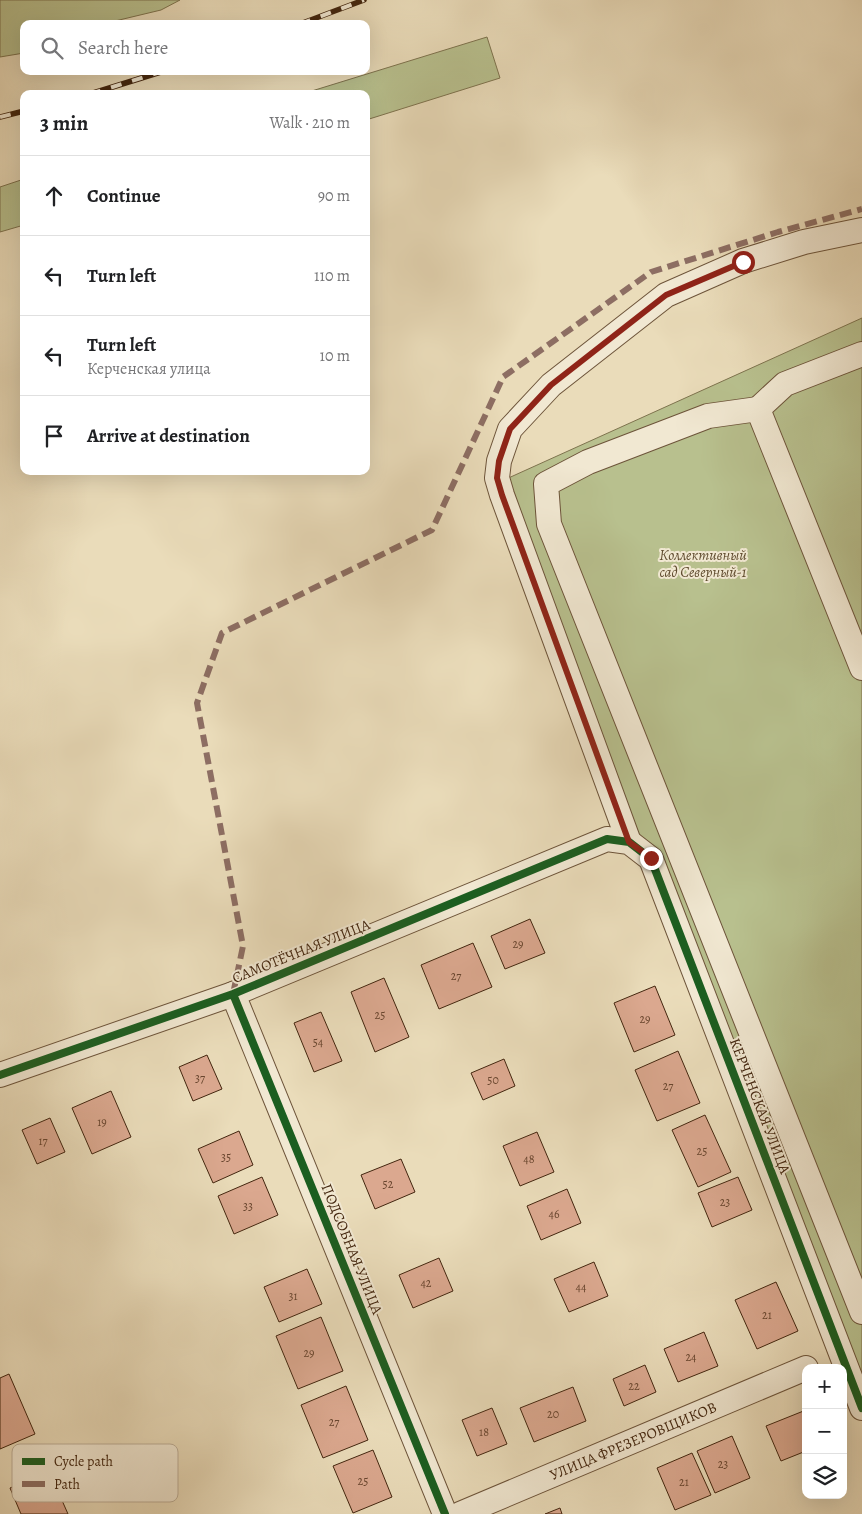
<!DOCTYPE html>
<meta charset="utf-8">
<style>
body{margin:0;font-family:Alegreya,serif;background:#f6f6f6;color:#202124}
.controls{position:absolute;right:15px;bottom:15px;display:grid;overflow:hidden;border-radius:10px;box-shadow:0 5px 20px #0002}
.controls button{width:45px;height:45px;display:grid;place-items:center;padding:0;border:0;border-bottom:1px solid #e0e0e0;background:#fff;color:#202124;font:25px sans-serif}
.stop{position:absolute;width:15px;height:15px;margin:-11px;border:4px solid #8f2418;border-radius:50%;background:#fff}
.stop.end{background:#8f2418;border-color:#fff;box-shadow:0 1px 5px #0008}
.list{margin:0;padding:0;list-style:none}
h2{display:flex;justify-content:space-between;align-items:center;height:65px;margin:0;padding:0 20px;font-size:21px}
h2 small{font-size:16px;font-weight:400;color:#757577}
.list li{display:grid;grid-template-columns:32px 1fr auto;gap:15px;align-items:center;box-sizing:border-box;height:80px;padding:0 20px;border-top:1px solid #e0e0e0}
.list b{display:block;font-size:19px;white-space:nowrap}
.list p{margin:0;font-size:16px;white-space:nowrap;color:#757577}
.list em{font-size:16px;font-style:normal;color:#757577}
.icon{flex:none;width:28px;height:28px;fill:none;stroke:currentColor;stroke-width:2;stroke-linecap:round;stroke-linejoin:round}
.map{position:relative;flex:none;width:862px;height:1514px;overflow:hidden}
.search{position:absolute;background:#fff;box-shadow:0 5px 20px #0002;left:20px;top:20px;width:350px;height:55px;display:flex;align-items:center;gap:12px;box-sizing:border-box;padding:0 18px;border-radius:10px;color:#757577;font-size:19px}
.panel{position:absolute;background:#fff;box-shadow:0 5px 20px #0002;left:20px;top:90px;width:350px;height:385px;border-radius:10px}
.map>svg:first-child{display:block}
.green{fill:#b8c08e;stroke:#7e734e}
.building{fill:#dba88f;stroke:#43260f}
.lines{fill:none;stroke-linecap:round;stroke-linejoin:round}
.minor-casing{stroke:#6d543a;stroke-width:26}
.minor{stroke:#f1e8d2;stroke-width:24}
.rail-casing{stroke:#43260f;stroke-width:5.5}
.rail{stroke:#f1e8d2;stroke-width:4;stroke-dasharray:11;stroke-linecap:butt}
.quiet{stroke:#8d6e63;stroke-width:6;stroke-dasharray:12 6;stroke-linecap:butt}
.cycleway-casing{stroke:#f1e8d2;stroke-width:11}
.cycleway{stroke:#1b5e20;stroke-width:8}
.route{stroke:#8f2418;stroke-width:6}
.labels{text-anchor:middle;dominant-baseline:central;stroke-width:4;stroke-linejoin:round;paint-order:stroke}
.number-label{font-size:12px;fill:#69462f}
.park-label{font-size:15px;font-style:italic;fill:#604c2f;stroke:#f1e8d2}
.street-label{font-size:15px;fill:#43260f;stroke:#f1e8d2}
.key{fill:#f1e8d2;stroke:#bdae98;stroke-width:1}
.key-label{font-size:14px;fill:#43260f}
</style>
<div class="map">
<svg width="862" height="1514" viewBox="0 0 862 1514">
<rect width="100%" height="100%" fill="#eadcba"/>
<filter id="stains"><feTurbulence type="fractalNoise" baseFrequency=".004" numOctaves="4"/><feColorMatrix values="0 0 0 0 .2 0 0 0 0 .09 0 0 0 0 .02 0 0 0 .5 -.17"/></filter>
<radialGradient id="worn" r=".72"><stop offset=".6" stop-color="#630" stop-opacity="0"/><stop offset="1" stop-color="#630" stop-opacity=".3"/></radialGradient>
<path class="green" d="M 0,0 L 180,0 L 161,10 L 115,21 L 108,24 L 24,24 L 24,53 L 0,57 Z
M 487,37 L 500,78 L 366,120 L 366,94 L 302,94 Z
M 24,179 L 24,225 L 0,232 L 0,187 Z
M 862,318 L 862,1395 L 631,825 L 504,480 Z"/>
<path class="building" d="M 530,919 L 545,953 L 505,969 L 491,936 Z
M 473,943 L 492,987 L 439,1009 L 421,965 Z
M 384,978 L 409,1037 L 375,1052 L 351,992 Z
M 655,986 L 675,1035 L 634,1052 L 614,1003 Z
M 321,1012 L 342,1061 L 314,1072 L 294,1023 Z
M 678,1051 L 700,1103 L 657,1121 L 635,1070 Z
M 207,1055 L 222,1089 L 193,1101 L 179,1067 Z
M 504,1059 L 515,1086 L 483,1100 L 471,1073 Z
M 111,1091 L 131,1137 L 92,1154 L 72,1108 Z
M 705,1115 L 731,1172 L 698,1187 L 672,1130 Z
M 50,1118 L 65,1152 L 37,1164 L 22,1130 Z
M 239,1131 L 253,1165 L 213,1183 L 198,1149 Z
M 537,1132 L 554,1172 L 520,1186 L 503,1146 Z
M 401,1159 L 415,1192 L 375,1209 L 361,1175 Z
M 262,1177 L 278,1215 L 234,1234 L 218,1196 Z
M 738,1177 L 752,1210 L 712,1227 L 698,1193 Z
M 567,1189 L 581,1223 L 541,1240 L 527,1206 Z
M 439,1258 L 453,1291 L 413,1308 L 399,1275 Z
M 594,1262 L 608,1296 L 569,1312 L 554,1279 Z
M 307,1269 L 322,1304 L 279,1322 L 264,1287 Z
M 776,1282 L 798,1331 L 757,1349 L 735,1300 Z
M 321,1317 L 343,1371 L 298,1389 L 276,1336 Z
M 704,1332 L 718,1366 L 678,1382 L 664,1349 Z
M 645,1365 L 656,1392 L 624,1406 L 613,1379 Z
M 9,1374 L 35,1434 L 0,1449 L 0,1378 Z
M 346,1386 L 368,1440 L 323,1458 L 301,1405 Z
M 573,1387 L 586,1421 L 534,1442 L 520,1408 Z
M 492,1408 L 507,1444 L 477,1456 L 462,1420 Z
M 806,1410 L 806,1451 L 781,1461 L 766,1426 Z
M 732,1436 L 750,1478 L 715,1493 L 697,1451 Z
M 373,1450 L 392,1497 L 353,1513 L 333,1466 Z
M 692,1453 L 711,1495 L 675,1510 L 657,1468 Z
M 49,1471 L 68,1514 L 21,1514 L 10,1488 Z
M 560,1508 L 562,1514 L 545,1514 Z"/>
<g class="lines">
<g class="minor-casing">
<g id="minor">
<path d="M 862,354 L 785,384 L 758,409 L 862,668"/>
<path d="M 758,409 L 708,416 L 588,462 L 546,484 L 549,524 L 862,1312"/>
<path d="M 629,842 L 502,495 L 497,478 L 499,461 L 510,429 L 551,385 L 666,295 L 743,261 L 804,242 L 862,230"/>
<path d="M 233,994 L 445,1514"/>
<path d="M 0,1075 L 233,994 L 607,839 L 629,842 L 651,859 L 862,1408"/>
<path id="s1" d="M 460,1514 L 806,1368"/>
</g>
</g>
<use href="#minor" class="minor"/>
<g class="rail-casing">
<path id="rail" d="M 300,24 L 364,0
M 90,94 L 164,71
M 0,117 L 24,111"/>
</g>
<use href="#rail" class="rail"/>
<path class="quiet" d="M 233,994 L 243,946 L 197,703 L 222,633 L 432,530 L 503,377 L 651,272 L 778,232 L 862,209"/>
<g class="cycleway-casing">
<path id="cycleway" d="M 233,994 L 445,1514
M 0,1075 L 233,994 L 607,839 L 629,842 L 651,859 L 862,1408"/>
</g>
<use href="#cycleway" class="cycleway"/>
</g>
<g class="lines">
<path class="route" d="M 651,858 L 629,842 L 502,495 L 497,478 L 499,461 L 510,429 L 551,385 L 666,295 L 743,262"/>
</g>
<g class="labels">
<g class="number-label">
<text x="518" y="944">29</text>
<text x="456" y="976">27</text>
<text x="380" y="1015">25</text>
<text x="645" y="1019">29</text>
<text x="318" y="1042">54</text>
<text x="200" y="1078">37</text>
<text x="493" y="1080">50</text>
<text x="668" y="1086">27</text>
<text x="102" y="1122">19</text>
<text x="43" y="1141">17</text>
<text x="702" y="1151">25</text>
<text x="226" y="1157">35</text>
<text x="529" y="1159">48</text>
<text x="388" y="1184">52</text>
<text x="725" y="1202">23</text>
<text x="248" y="1206">33</text>
<text x="554" y="1214">46</text>
<text x="426" y="1283">42</text>
<text x="581" y="1287">44</text>
<text x="293" y="1296">31</text>
<text x="767" y="1315">21</text>
<text x="309" y="1353">29</text>
<text x="691" y="1357">24</text>
<text x="634" y="1386">22</text>
<text x="553" y="1414">20</text>
<text x="334" y="1422">27</text>
<text x="484" y="1432">18</text>
<text x="723" y="1464">23</text>
<text x="363" y="1481">25</text>
<text x="684" y="1482">21</text>
</g>
<g class="park-label">
<text x="703" y="555">Коллективный<tspan x="703" dy="17">сад Северный-1</tspan></text>
</g>
<g class="street-label">
<text transform="translate(301 951) rotate(-22)">САМОТЁЧНАЯ УЛИЦА</text>
<text transform="translate(760 1106) rotate(69)">КЕРЧЕНСКАЯ УЛИЦА</text>
<text transform="translate(352 1249) rotate(68)">ПОДСОБНАЯ УЛИЦА</text>
<text stroke="none"><textPath href="#s1" startOffset="188">УЛИЦА ФРЕЗЕРОВЩИКОВ</textPath></text>
</g>
</g>
<rect x="12" y="1444" width="166" height="58" rx="8" class="key"/>
<rect x="22" y="1458" width="23" height="7" fill="#1b5e20"/>
<rect x="22" y="1481" width="23" height="6" fill="#8d6e63"/>
<g class="key-label">
<text x="54" y="1466">Cycle path</text>
<text x="54" y="1489">Path</text>
</g>
<rect width="100%" height="100%" filter="url(#stains)"/>
<rect width="100%" height="100%" fill="url(#worn)"/>
</svg>
<div class="controls">
<button>+</button>
<button>−</button>
<button><svg class="icon" aria-label="layers" viewBox="0 0 24 24"><path d="M12 4l9 5-9 5-9-5zM3 14l9 5 9-5"/></svg></button>
</div>
<div class="stop" style="left:743px;top:262px"></div>
<div class="stop end" style="left:651px;top:858px"></div>
<div class="search"><svg class="icon" aria-label="search" viewBox="0 0 24 24"><circle cx="10" cy="10" r="6"/><path d="M15 15l6 6"/></svg>Search here</div>
<section class="panel">
<h2>3 min<small>Walk · 210 m</small></h2>
<ul class="list">
<li><svg class="icon" aria-label="ahead" viewBox="0 0 24 24"><path d="M12 20V5M6 11l6-6 6 6"/></svg><div><b>Continue</b></div><em>90 m</em></li>
<li><svg class="icon" aria-label="left" viewBox="0 0 24 24"><path d="M17 20v-9H6M10 6l-5 5 5 5"/></svg><div><b>Turn left</b></div><em>110 m</em></li>
<li><svg class="icon" aria-label="left" viewBox="0 0 24 24"><path d="M17 20v-9H6M10 6l-5 5 5 5"/></svg><div><b>Turn left</b><p>Керченская улица</p></div><em>10 m</em></li>
<li><svg class="icon" aria-label="arrive" viewBox="0 0 24 24"><path d="M6 21V4h12l-3 4 3 4H6"/></svg><div><b>Arrive at destination</b></div></li>
</ul>
</section>
</div>
